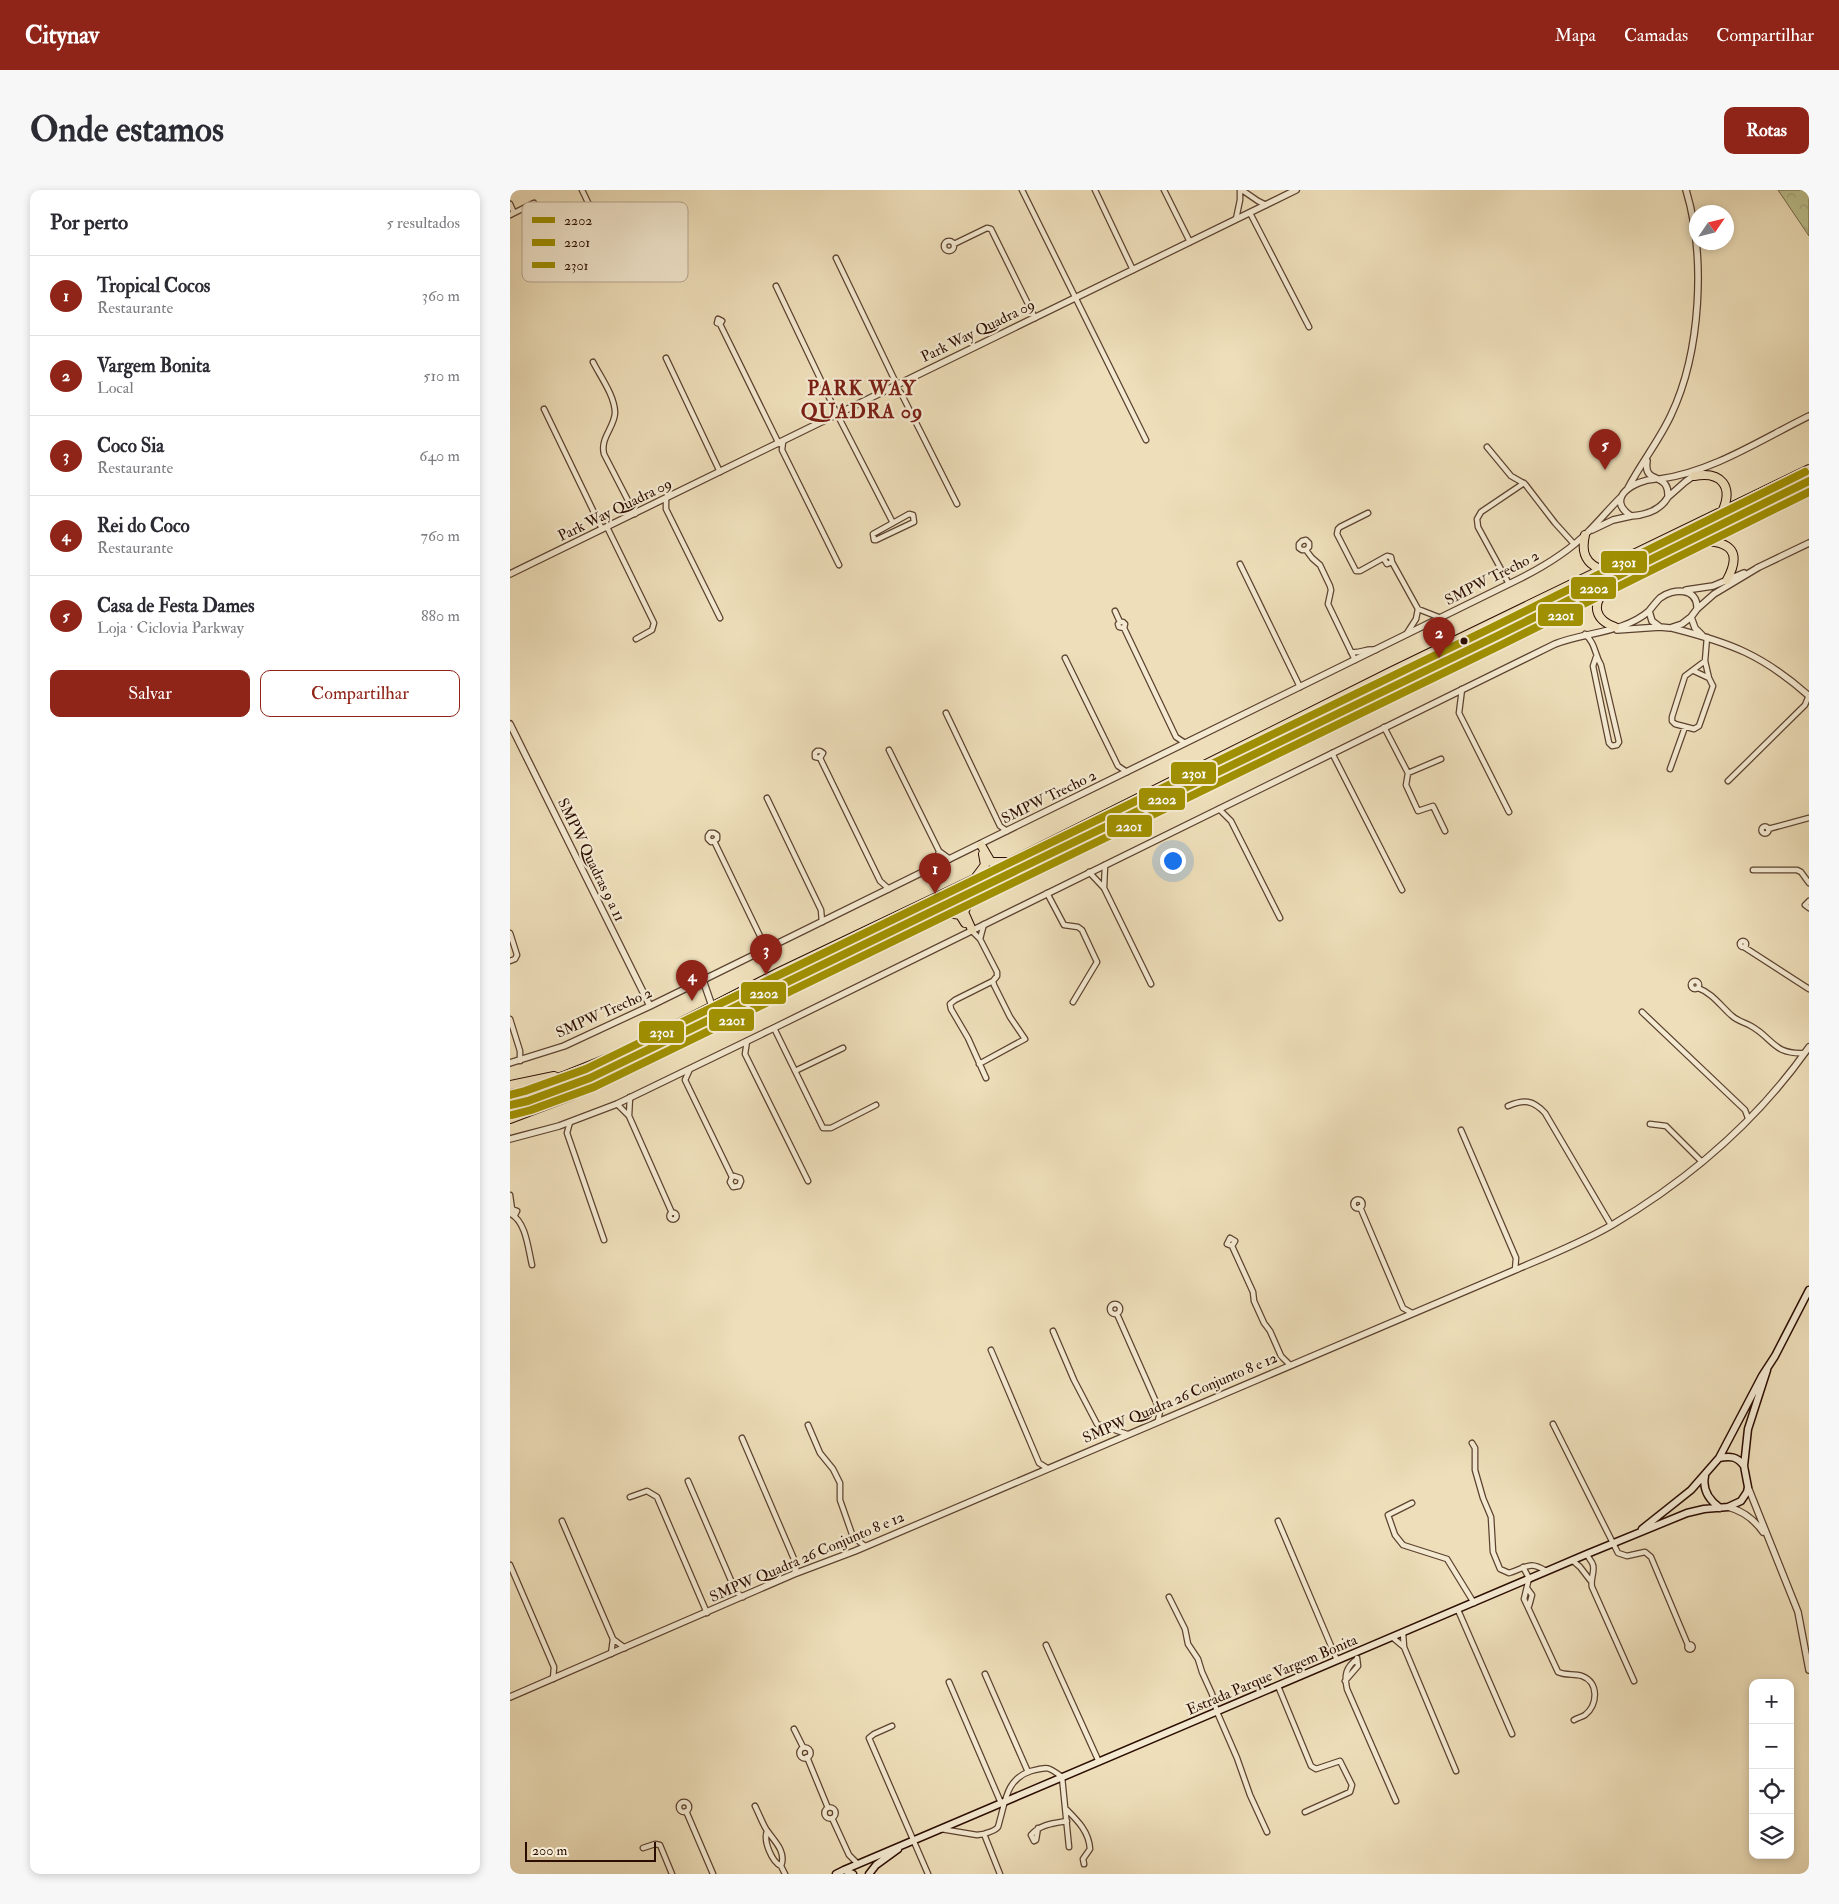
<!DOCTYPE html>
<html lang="pt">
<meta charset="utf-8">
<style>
body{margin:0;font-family:"IM FELL Double Pica",serif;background:#f7f7f7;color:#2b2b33}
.controls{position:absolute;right:15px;bottom:15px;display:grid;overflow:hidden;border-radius:10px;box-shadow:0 2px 8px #0003}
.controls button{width:45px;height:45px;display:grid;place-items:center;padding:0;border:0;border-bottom:1px solid #e1e1e2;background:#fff;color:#2b2b33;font:25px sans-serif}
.compass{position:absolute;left:1179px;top:15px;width:45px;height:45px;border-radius:50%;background:#fff;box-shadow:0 2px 8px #0003;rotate:55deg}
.scale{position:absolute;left:15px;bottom:12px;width:131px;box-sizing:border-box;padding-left:5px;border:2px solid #2c0d02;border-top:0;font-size:14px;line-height:18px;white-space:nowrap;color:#2c0d02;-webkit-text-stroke:4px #f4ead2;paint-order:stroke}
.you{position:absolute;left:662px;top:670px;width:18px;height:18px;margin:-12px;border:4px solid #fff;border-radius:50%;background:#1a73e8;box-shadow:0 0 0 8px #1a73e833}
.badge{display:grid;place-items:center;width:32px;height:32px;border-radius:50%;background:#8f2418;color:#fff;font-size:16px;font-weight:700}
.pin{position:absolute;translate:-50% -41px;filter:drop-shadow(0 1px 2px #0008)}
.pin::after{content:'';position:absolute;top:26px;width:18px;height:15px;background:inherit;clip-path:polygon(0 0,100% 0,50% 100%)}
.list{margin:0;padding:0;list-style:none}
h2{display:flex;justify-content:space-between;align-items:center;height:65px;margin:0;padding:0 20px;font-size:21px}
h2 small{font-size:16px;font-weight:400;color:#7c7c81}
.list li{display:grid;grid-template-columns:32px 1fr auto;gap:15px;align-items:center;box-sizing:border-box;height:80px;padding:0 20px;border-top:1px solid #e1e1e2}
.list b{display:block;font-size:19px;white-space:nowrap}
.list p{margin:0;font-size:16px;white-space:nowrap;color:#7c7c81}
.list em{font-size:16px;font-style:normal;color:#7c7c81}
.actions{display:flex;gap:10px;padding:15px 20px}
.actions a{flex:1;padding:11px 0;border:1px solid #8f2418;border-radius:10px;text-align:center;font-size:18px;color:#8f2418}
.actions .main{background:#8f2418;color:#fff}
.icon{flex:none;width:28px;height:28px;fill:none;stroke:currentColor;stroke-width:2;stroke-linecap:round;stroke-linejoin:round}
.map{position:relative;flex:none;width:1299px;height:1684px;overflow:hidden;border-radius:10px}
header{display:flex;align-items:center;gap:30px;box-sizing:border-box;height:70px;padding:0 25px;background:#8f2418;color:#fff}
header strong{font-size:24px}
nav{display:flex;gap:28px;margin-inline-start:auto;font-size:18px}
.intro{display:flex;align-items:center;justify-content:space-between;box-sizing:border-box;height:120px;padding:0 30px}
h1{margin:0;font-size:35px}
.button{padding:12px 22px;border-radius:10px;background:#8f2418;color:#fff;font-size:18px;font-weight:700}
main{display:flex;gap:30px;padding:0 30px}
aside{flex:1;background:#fff;border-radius:10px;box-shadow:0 2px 8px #0003}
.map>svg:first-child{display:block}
.forest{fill:url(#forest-crowns);stroke:#746748}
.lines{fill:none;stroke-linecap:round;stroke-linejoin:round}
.minor-casing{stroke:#5c4230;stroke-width:7}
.tertiary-casing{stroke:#5c4230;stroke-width:8}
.secondary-casing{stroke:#2c0d02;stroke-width:9}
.trunk-casing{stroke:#2c0d02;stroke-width:10}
.minor{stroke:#f4ead2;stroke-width:4.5}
.tertiary{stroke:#f4ead2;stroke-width:5.5}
.secondary{stroke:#f4ead2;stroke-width:6}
.trunk{stroke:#eedfba;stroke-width:8}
.bus-1-casing{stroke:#f4ead2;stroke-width:11}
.bus-2-casing{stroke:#f4ead2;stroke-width:11}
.bus-3-casing{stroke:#f4ead2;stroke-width:11}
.bus-1{stroke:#a09001;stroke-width:8}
.bus-2{stroke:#a09001;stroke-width:8}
.bus-3{stroke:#a09001;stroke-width:8}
.bus-dot{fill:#2c0d02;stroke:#f4ead2;stroke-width:2}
.labels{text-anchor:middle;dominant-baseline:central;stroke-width:4.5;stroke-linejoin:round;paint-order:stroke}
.street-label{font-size:15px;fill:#2c0d02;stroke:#f4ead2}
.district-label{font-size:20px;font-weight:bold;letter-spacing:1px;fill:#7a1f14;stroke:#f4ead2}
.key{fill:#f4ead2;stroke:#b8a894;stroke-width:1}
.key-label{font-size:14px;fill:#2c0d02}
.line-badge{stroke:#f4ead2;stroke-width:2}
.badge-label{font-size:14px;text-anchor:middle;font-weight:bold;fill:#fff}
</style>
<header>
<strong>Citynav</strong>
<nav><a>Mapa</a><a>Camadas</a><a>Compartilhar</a></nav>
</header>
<div class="intro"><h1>Onde estamos</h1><a class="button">Rotas</a></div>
<main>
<aside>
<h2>Por perto<small>5 resultados</small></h2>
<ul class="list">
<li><span class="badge">1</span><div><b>Tropical Cocos</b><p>Restaurante</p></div><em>360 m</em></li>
<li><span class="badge">2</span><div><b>Vargem Bonita</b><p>Local</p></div><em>510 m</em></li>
<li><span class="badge">3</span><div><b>Coco Sia</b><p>Restaurante</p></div><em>640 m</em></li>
<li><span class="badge">4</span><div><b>Rei do Coco</b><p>Restaurante</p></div><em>760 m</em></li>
<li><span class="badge">5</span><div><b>Casa de Festa Dames</b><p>Loja · Ciclovia Parkway</p></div><em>880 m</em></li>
</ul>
<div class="actions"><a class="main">Salvar</a><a>Compartilhar</a></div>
</aside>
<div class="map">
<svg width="1299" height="1684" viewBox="0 0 1299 1684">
<defs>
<pattern id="forest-crowns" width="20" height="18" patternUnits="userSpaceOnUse" patternTransform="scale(1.25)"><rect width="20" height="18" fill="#bbc18e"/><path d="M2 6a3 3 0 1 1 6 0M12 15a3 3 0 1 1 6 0" fill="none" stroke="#a1a579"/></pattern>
</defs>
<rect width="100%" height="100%" fill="#eedfba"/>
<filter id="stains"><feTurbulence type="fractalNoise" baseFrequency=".004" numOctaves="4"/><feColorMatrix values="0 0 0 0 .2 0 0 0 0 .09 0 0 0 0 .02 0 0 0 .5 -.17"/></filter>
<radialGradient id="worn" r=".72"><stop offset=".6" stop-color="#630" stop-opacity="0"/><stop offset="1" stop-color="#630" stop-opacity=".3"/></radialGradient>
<path class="forest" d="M 1268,0 L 1299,0 L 1299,46 Z"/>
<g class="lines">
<g class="minor-casing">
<path id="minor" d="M 72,0 L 85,27
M 512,0 L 636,250
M 585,0 L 623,80
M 654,0 L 680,52
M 732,0 L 748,11 L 756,15
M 0,14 L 4,23
M 740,23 L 799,137
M 0,25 L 24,13
M 726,29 L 730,10 L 730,0
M434 56a5 5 0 1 1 10 0a5 5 0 1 1-10 0Z
M 444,54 L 477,38 L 481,39 L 525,128
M 326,68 L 387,195
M 266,96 L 327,224 L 383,333
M 210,134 L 212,131 L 208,129 L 207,133 L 210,134 L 269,254
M 156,168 L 210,282
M 83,172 C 90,186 105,206 105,223 C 104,238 90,248 94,264 L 125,324
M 384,196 L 391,203 L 447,314
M 34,219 L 92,339
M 273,252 L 272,260 L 329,375
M 977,257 L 1001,286 L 1015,294 L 1045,333 L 1064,354
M 156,309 L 156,319 L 210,428
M 858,323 L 830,337 L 828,339 L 827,344 L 846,381 L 850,381 L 877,366 L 881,367 L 882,372 L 877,374 L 874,369
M 399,324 L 403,325 L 404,332 L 366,350 L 364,350 L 363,344 Z
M 97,337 L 144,433 L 142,440 L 126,449
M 796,360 L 799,357 L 799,353 L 796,350 L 792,351 L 789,354 L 789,358 L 792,360 L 796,360 L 802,368 L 810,375 L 820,396 L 821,400 L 818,414 L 845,470
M 882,372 L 908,419 L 906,429 L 897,443
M 730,374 L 790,497
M 999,394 L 968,337 L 967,329 L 971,322 L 1014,293
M 908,419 L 931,428
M 605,421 L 610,432
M 614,438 L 609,437 L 608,434 L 610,432 L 613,432 L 615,434 L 614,438 L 666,547 L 675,553
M 1075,444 C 1086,454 1084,463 1091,475 L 1109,552 L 1107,555 L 1102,556 L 1099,553 L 1083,476 L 1086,467
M 1197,447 L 1195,471 L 1199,488
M 841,462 C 851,464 857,457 866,460
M 555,468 L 608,576 L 617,582
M 1184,481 L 1199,488 L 1203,496 L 1189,536 L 1184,539 L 1165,534 L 1162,531 L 1162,527 L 1175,486 L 1195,471
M 952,499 L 949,523 L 999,622
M 436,523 L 490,636 L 497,641
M 874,537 L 898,583 L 896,595 L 908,621 L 923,616 L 935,641
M 379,560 L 429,661 L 440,669
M 822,563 L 892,700
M 310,568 L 313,563 L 310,561 L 307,561 L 305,563 L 305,567 L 310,568 L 370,691 L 379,699
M 1160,579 L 1175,537
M 898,583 L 931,569
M 1218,591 L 1295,515 L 1299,505
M 257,608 L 311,720 L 312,732
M 709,619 L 721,631 L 770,728
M1251.5 640a3.5 3.5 0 1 1 7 0a3.5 3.5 0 1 1-7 0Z
M 1258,639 L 1299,628
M 204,651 L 201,652 L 198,649 L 198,646 L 200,643 L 204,643 L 207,645 L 207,649 L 204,651 L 251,748 L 252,761
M 426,675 L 429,661
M 1243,680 L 1287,680 L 1291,682 L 1299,693
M 579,682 L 594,698 L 641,794
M 594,698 L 595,675
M 537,703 L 554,735 L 568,737 L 572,740 L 587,772 L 563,812
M 1299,711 L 1295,715 L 1299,718
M 461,740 L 470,749 L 487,782 L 487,786 L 483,791 L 484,795 L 500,827 L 515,849 L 469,874
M 0,743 L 7,765 L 5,769 L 0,771
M 251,748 L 264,756
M 470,749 L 474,734
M1230 754a3 3 0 1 1 6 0a3 3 0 1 1-6 0Z
M 1234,757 L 1299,799
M1181 795a4 4 0 1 1 8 0a4 4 0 1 1-8 0Z
M 1188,798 C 1202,803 1210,815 1221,825 C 1227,831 1234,832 1241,836 C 1263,848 1263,865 1295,863
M 1132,822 L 1235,920 L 1238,928
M 0,829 L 10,861 L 10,871
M 264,838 L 313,938 L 321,938 L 366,915
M 237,851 L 235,864 L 298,991
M 180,879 L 175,890 L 222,987 L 220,992 L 223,997 L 229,996 L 231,991 L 230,988 L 224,986 L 222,987
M 285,881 L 333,858
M 476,888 L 458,848 L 441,819 L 440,814 L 445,810 L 483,791
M 107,914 L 119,926 L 162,1023
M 998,916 C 1014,909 1023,910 1035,923 L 1101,1035
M 119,926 L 120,907
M 60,932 L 57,943 L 94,1050
M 1140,934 L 1156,936 L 1192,972
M 951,940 L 1006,1068 L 1005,1080
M 0,1005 L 2,1019
M843.5 1014a4.5 4.5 0 1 1 9 0a4.5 4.5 0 1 1-9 0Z
M 850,1017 L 893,1118 L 902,1123
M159.5 1026a3.5 3.5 0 1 1 7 0a3.5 3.5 0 1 1-7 0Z
M 5,1025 L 7,1021 L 2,1019 L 1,1024 C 16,1032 18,1058 22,1075
M 722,1056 L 725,1051 L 720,1048 L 717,1054 L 722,1056 L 743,1102 L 744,1111 L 754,1133 L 760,1141 L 771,1166 L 780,1175
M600 1119a5 5 0 1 1 10 0a5 5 0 1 1-10 0Z
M 607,1124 L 650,1221 L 648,1231
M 543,1141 L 564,1190 L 587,1234 L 617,1244
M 481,1160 L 529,1273 L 537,1278
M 1043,1234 L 1108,1363 L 1117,1366 L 1135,1362 L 1141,1367 L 1178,1455
M 298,1235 L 310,1263 L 323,1279 L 330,1293 L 330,1310 L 343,1347 L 355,1356
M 232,1248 L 287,1376 L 284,1384
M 962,1253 L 965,1258 L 965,1280 L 973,1308 L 981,1327 L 983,1362 L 990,1379 L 999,1383 C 1016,1378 1019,1370 1036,1381
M 178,1291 L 226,1402 L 233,1407
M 120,1307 L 137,1301 L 147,1307 L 197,1423
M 902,1313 L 878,1325 L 885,1345 L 893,1355 L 937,1369 L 964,1413
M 52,1331 L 103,1449 L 101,1464
M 768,1331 L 827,1470
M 1077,1364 C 1078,1368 1082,1371 1083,1375 C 1085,1382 1080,1389 1082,1397 L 1124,1491
M 1062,1370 L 1070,1377 L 1080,1390
M 0,1375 L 44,1477 L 43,1489
M 1013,1377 L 1019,1388 L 1014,1409 L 1048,1482 C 1056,1486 1064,1483 1072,1486 C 1089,1492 1088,1515 1075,1525 C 1072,1527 1067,1528 1064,1530
M 1017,1398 L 1022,1405 L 1019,1416
M 659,1407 L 675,1439 L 678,1454 L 688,1469 L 692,1482 L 702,1504 L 707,1522 L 727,1568 L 740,1605 L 757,1642
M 948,1420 L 1002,1544
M 893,1443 L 894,1457 L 946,1581
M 882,1447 L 894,1457
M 103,1449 L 115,1458
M1177.5 1457a2.5 2.5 0 1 1 5 0a2.5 2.5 0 1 1-5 0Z
M 536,1455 L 589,1572
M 847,1469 C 836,1477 834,1485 837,1499 L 886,1611
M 475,1484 L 518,1582
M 835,1491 L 848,1476 L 847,1468
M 439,1492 L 491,1613
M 768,1496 L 801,1576 L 806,1579 L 830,1571 L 842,1595 L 840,1602 L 795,1622
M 382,1536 L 364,1544 L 359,1548 L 418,1684
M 284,1539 L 293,1557
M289.5 1563a5.5 5.5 0 1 1 11 0a5.5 5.5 0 1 1-11 0Z
M 297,1567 L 318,1618
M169 1617a5 5 0 1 1 10 0a5 5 0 1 1-10 0Z
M 245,1616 C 249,1624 252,1632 256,1639 C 263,1650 277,1661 271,1676 L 275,1684
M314.5 1623a5.5 5.5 0 1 1 11 0a5.5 5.5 0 1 1-11 0Z
M 557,1620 C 568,1631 579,1642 580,1659 L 573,1669 L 574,1674
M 176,1621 L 203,1684
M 322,1628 L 339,1665 L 348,1674
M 528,1638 L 526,1650 L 524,1651 L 521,1645 C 530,1634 545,1633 557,1631
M 431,1639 L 467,1645 L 474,1644
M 257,1641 C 253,1651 262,1672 271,1676
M 133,1658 L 145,1654 L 150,1655 L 162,1684
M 490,1684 L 474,1644 C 479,1642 485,1641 488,1637 C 489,1634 490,1629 491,1626 C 496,1606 499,1588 521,1581 C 538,1576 539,1577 552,1587 L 559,1657"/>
</g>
<g class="tertiary-casing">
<path id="tertiary" d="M 1137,271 C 1133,296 1159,280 1158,307 C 1150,321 1136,325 1121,326 C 1094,308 1125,290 1145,289
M 1150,289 C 1202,282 1252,249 1299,226
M 1118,298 C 1131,273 1149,251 1161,225 C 1191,162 1196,66 1176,0
M 1158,307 L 1175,292 L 1186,284
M 1082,340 L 1103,330 L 1121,326
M 1247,378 L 1299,353
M 0,384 L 786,0
M 1176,400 L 1203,396 L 1234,383
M 1187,419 C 1188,397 1163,398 1150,408 C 1146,412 1143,416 1139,421 L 1142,431 L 1150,437 L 1160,438 L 1172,434 L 1181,427 L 1187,419 L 1204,404 L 1249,377
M 1181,427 L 1185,438 L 1192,445
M 1162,438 C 1221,453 1253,465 1299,506
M 1107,440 L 1150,437
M 0,534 L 140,816
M 193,790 L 202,816
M 0,873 L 54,856 L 140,816 L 1009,389 C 1033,377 1058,362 1078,342 C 1089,331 1099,319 1110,308
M 0,949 L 49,936 L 107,914 L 264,838 L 1045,454 C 1075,442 1114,443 1139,421
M 1238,1297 L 1288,1422 L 1299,1480
M 1218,1317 C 1233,1321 1244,1329 1253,1342
M 0,1507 L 284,1384 L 345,1361 L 1005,1080 C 1038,1066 1071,1053 1102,1035 C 1178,990 1248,930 1299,857"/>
</g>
<g class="secondary-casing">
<path id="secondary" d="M 1209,1268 C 1220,1266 1227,1266 1234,1276
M 1195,1286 C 1192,1300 1199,1310 1210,1318
M 1132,1339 L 1181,1300 L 1209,1268 L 1252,1186 L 1265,1166 L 1299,1100
M 334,1680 L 1077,1364 L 1177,1323 L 1194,1319 L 1218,1317 L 1231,1311 L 1237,1302 L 1238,1297 L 1234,1276 L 1238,1239 L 1257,1180
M 326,1684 L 334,1680 L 343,1684
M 359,1684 L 366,1675 L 388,1659"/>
</g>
<g class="trunk-casing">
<path id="trunk" d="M 1184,286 C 1211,281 1224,296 1212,322
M 1075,345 C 1071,362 1075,374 1093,380
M 1191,351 C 1221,351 1232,362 1217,390
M 1096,399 C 1081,415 1085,430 1105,437
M 471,655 L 481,672 L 495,672
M 466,687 L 475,675 L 473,664
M 460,710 L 454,722 L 462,740
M 434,722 L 450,725 L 455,733
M 0,895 L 44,886
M 0,904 L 56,885 L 111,863 L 271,781 L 502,671 L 882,481 L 1299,279
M 0,920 L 83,893 L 219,830 L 462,708 L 995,448 L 1299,298
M 0,929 L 63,905"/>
</g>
<use href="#minor" class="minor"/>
<use href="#tertiary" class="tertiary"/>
<use href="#secondary" class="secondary"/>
<use href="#trunk" class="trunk"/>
<g class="bus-1-casing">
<path id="bus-1" d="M 0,915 L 18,911 L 80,888 L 987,446 L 1299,291"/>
</g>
<g class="bus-2-casing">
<path id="bus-2" d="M 2,925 L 21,920 L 84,897 L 991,455 L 1299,302"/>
</g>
<g class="bus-3-casing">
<path id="bus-3" d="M 0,905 L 15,901 L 76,879 L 983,437 L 1295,282"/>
</g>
<use href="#bus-1" class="bus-1"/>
<use href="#bus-2" class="bus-2"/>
<use href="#bus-3" class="bus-3"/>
</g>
<circle class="bus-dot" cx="954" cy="451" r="4.5"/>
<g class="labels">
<g class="street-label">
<text transform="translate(468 141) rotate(-26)">Park Way Quadra 09</text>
<text transform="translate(105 320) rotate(-26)">Park Way Quadra 09</text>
<text transform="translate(982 388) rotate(-27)">SMPW Trecho 2</text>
<text transform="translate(539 607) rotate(-26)">SMPW Trecho 2</text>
<text transform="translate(81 670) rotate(64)">SMPW Quadras 9 a 11</text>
<text transform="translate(94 823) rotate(-24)">SMPW Trecho 2</text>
<text transform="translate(670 1208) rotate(-23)">SMPW Quadra 26 Conjunto 8 e 12</text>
<text transform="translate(297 1367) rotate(-23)">SMPW Quadra 26 Conjunto 8 e 12</text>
<text transform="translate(762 1485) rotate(-23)">Estrada Parque Vargem Bonita</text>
</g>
<g class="district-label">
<text x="352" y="198">PARK WAY<tspan x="352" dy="23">QUADRA 09</tspan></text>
</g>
</g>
<rect x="12" y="12" width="166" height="80" rx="8" class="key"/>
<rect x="22" y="27" width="23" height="6" fill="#a09001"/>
<rect x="22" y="49" width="23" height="7" fill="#a09001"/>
<rect x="22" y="72" width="23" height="6" fill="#a09001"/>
<g class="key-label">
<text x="54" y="35">2202</text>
<text x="54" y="57">2201</text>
<text x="54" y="80">2301</text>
</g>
<g class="line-badge">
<rect x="1090" y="360" width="48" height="24" rx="5" fill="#a09001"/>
<rect x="1060" y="386" width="47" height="24" rx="5" fill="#a09001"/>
<rect x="1027" y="413" width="47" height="24" rx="5" fill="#a09001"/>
<rect x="660" y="571" width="47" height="24" rx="5" fill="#a09001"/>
<rect x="628" y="597" width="48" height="24" rx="5" fill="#a09001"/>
<rect x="596" y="624" width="47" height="24" rx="5" fill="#a09001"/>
<rect x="230" y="791" width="47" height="24" rx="5" fill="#a09001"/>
<rect x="198" y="818" width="47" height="24" rx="5" fill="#a09001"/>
<rect x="128" y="830" width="47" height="24" rx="5" fill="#a09001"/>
</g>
<g class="badge-label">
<text x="1114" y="377">2301</text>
<text x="1084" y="403">2202</text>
<text x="1051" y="430">2201</text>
<text x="684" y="588">2301</text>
<text x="652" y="614">2202</text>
<text x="619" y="641">2201</text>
<text x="254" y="808">2202</text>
<text x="222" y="835">2201</text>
<text x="152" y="847">2301</text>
</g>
<rect width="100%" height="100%" filter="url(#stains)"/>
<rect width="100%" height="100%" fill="url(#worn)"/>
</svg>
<div class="controls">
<button>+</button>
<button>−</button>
<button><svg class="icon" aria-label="locate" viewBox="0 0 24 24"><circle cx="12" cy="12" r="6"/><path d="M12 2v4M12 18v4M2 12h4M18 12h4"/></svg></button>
<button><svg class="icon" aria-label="layers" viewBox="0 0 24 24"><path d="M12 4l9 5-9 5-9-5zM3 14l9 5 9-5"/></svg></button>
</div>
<svg class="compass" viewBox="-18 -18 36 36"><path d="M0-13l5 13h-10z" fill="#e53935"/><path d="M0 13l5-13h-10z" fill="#7c7c81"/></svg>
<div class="scale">200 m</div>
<div class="you"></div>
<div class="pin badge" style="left:425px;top:704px">1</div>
<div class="pin badge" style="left:929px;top:468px">2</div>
<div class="pin badge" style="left:256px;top:785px">3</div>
<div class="pin badge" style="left:182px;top:811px">4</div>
<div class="pin badge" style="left:1095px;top:280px">5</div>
</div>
</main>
